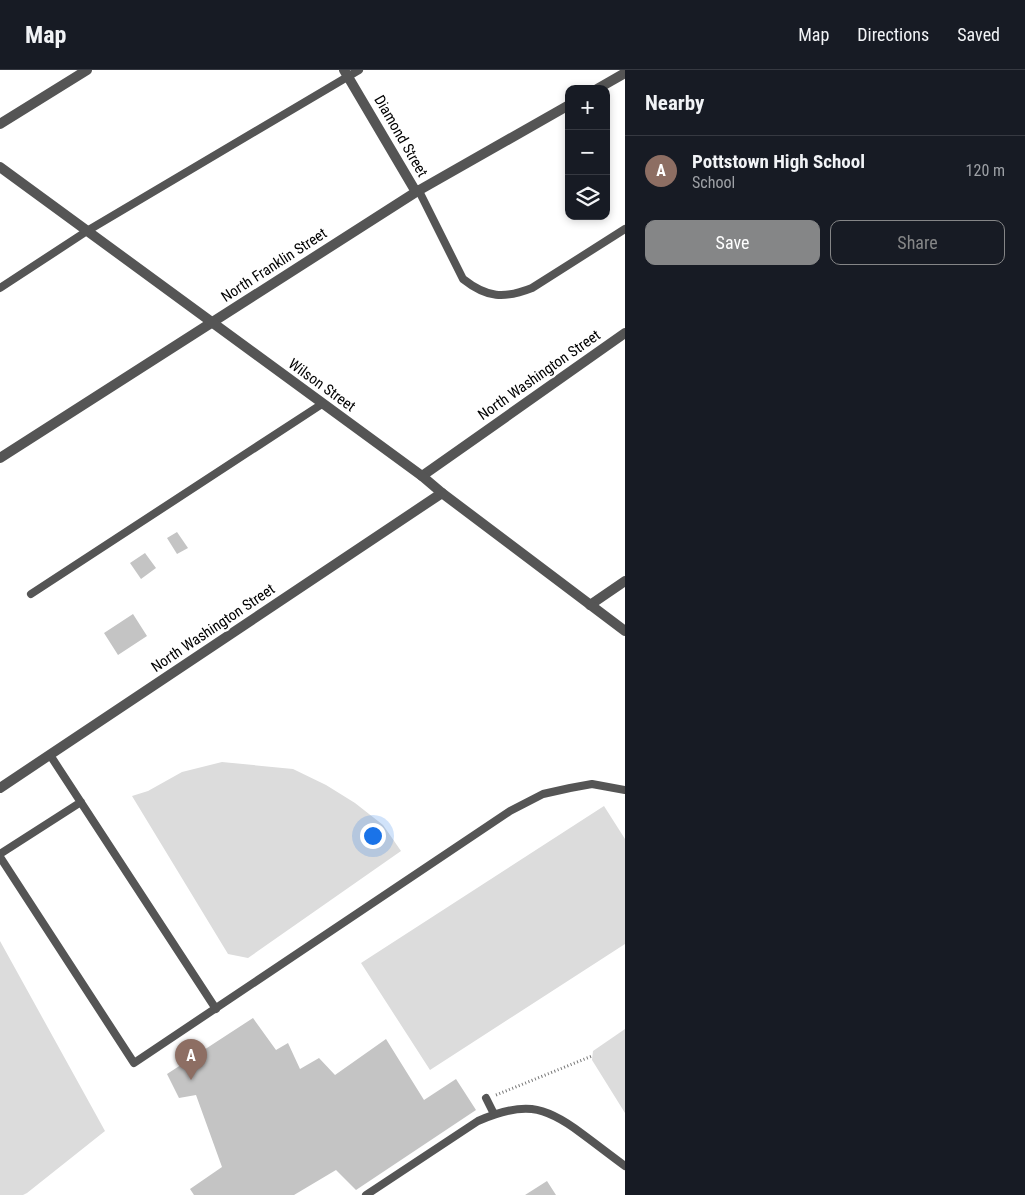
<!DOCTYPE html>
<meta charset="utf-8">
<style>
body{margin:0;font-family:"Roboto Condensed",sans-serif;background:#20242c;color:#f1f3f6}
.controls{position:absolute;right:15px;top:15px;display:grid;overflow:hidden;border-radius:10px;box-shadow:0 2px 8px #0003}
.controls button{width:45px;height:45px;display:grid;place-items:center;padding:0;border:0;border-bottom:1px solid #363941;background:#171b24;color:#f1f3f6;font:25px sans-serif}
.you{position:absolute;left:372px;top:765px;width:18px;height:18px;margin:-12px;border:4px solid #fff;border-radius:50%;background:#1a73e8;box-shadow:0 0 0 8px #1a73e833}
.badge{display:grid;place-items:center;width:32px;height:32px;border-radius:50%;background:#858687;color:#fff;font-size:16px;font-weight:700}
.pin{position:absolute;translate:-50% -41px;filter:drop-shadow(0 1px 2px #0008)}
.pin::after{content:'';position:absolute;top:26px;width:18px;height:15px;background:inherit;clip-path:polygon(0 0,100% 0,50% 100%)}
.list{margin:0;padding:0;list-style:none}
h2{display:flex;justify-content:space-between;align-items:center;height:65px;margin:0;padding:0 20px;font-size:21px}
h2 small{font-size:16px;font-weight:400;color:#9ea1a6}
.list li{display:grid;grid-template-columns:32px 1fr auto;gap:15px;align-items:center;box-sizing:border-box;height:70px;padding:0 20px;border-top:1px solid #363941}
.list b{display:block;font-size:19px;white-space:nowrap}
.list p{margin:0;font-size:16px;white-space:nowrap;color:#9ea1a6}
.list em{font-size:16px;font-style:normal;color:#9ea1a6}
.actions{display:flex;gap:10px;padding:15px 20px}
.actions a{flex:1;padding:11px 0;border:1px solid #858687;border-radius:10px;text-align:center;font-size:18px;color:#858687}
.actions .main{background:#858687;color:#fff}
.icon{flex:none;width:28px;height:28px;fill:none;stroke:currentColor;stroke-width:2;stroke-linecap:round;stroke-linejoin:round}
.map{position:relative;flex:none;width:625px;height:1125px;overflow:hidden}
header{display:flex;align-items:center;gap:30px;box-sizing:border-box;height:70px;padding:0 25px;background:#171b24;border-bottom:1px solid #363941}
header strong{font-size:24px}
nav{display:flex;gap:28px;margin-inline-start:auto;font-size:18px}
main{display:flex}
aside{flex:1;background:#171b24}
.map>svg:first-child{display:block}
.green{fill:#dcdcdc}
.building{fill:#c4c4c4}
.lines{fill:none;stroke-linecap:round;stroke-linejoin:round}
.path{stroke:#777;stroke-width:3;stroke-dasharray:1 2.5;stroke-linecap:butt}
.service{stroke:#555;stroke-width:8}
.minor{stroke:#555;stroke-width:10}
.tertiary{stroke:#555;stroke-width:10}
.labels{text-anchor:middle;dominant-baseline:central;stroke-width:5;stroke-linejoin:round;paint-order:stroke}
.street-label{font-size:15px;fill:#000;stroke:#fff}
</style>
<header>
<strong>Map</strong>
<nav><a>Map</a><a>Directions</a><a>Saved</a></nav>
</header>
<main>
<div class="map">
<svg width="625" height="1125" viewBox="0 0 625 1125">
<rect width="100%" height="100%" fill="#fff"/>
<path class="green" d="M 222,692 L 293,699 L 326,715 L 355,733 L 383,755 L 401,781 L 248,888 L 228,884 L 132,726 L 148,721 L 182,702 Z
M 604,736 L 625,769 L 625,874 L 430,1000 L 361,893 Z
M 0,871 L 105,1061 L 27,1123 L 23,1125 L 0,1125 Z
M 625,959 L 625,1043 L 592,990 L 593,981 Z"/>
<path class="building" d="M 177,462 L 188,478 L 177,484 L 167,468 Z
M 145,483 L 156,498 L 141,509 L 130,493 Z
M 133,544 L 147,566 L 118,585 L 104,563 Z
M 253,948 L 276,980 L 288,973 L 300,999 L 319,988 L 335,1005 L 386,969 L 424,1030 L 456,1009 L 476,1040 L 356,1120 L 336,1100 L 294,1125 L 194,1125 L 190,1119 L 222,1097 L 196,1025 L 179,1028 L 167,1004 Z
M 547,1111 L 556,1125 L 525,1125 Z"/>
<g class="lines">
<path class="path" d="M 496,1025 L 592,986"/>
<path class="service" d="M 419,121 L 463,209 C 487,228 504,229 532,218 L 625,159
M 0,218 L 87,161 L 359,0
M 31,524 L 322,334
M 50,685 L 216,939
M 0,784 L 81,732
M 0,787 L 134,993 L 510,741 L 543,724 L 570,718 L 592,714 L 625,720
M 486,1028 L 494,1044
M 366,1125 L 478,1051 C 522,1032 543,1034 581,1063 C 596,1074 610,1085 625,1096"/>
<path class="minor" d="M 344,0 L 416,122
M 597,19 L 625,3
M 0,54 L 87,0
M 0,388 L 416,122 L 569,35
M 422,406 L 625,263
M 590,535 L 625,511
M 0,718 L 442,423"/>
<path class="tertiary" d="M 0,97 L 422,406 L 442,423 L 625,561"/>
</g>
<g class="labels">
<g class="street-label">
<text transform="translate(401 66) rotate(60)">Diamond Street</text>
<text transform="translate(274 195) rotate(-33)">North Franklin Street</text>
<text transform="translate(539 305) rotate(-35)">North Washington Street</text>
<text transform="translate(322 315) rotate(36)">Wilson Street</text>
<text transform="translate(213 558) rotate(-34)">North Washington Street</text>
</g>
</g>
</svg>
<div class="controls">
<button>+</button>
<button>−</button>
<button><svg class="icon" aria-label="layers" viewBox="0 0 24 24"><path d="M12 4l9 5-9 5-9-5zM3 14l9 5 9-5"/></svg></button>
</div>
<div class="you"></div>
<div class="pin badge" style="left:191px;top:1010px;background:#8d6e63">A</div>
</div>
<aside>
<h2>Nearby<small></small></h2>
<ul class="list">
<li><span class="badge" style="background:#8d6e63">A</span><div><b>Pottstown High School</b><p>School</p></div><em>120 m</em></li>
</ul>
<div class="actions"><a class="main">Save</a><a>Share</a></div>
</aside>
</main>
